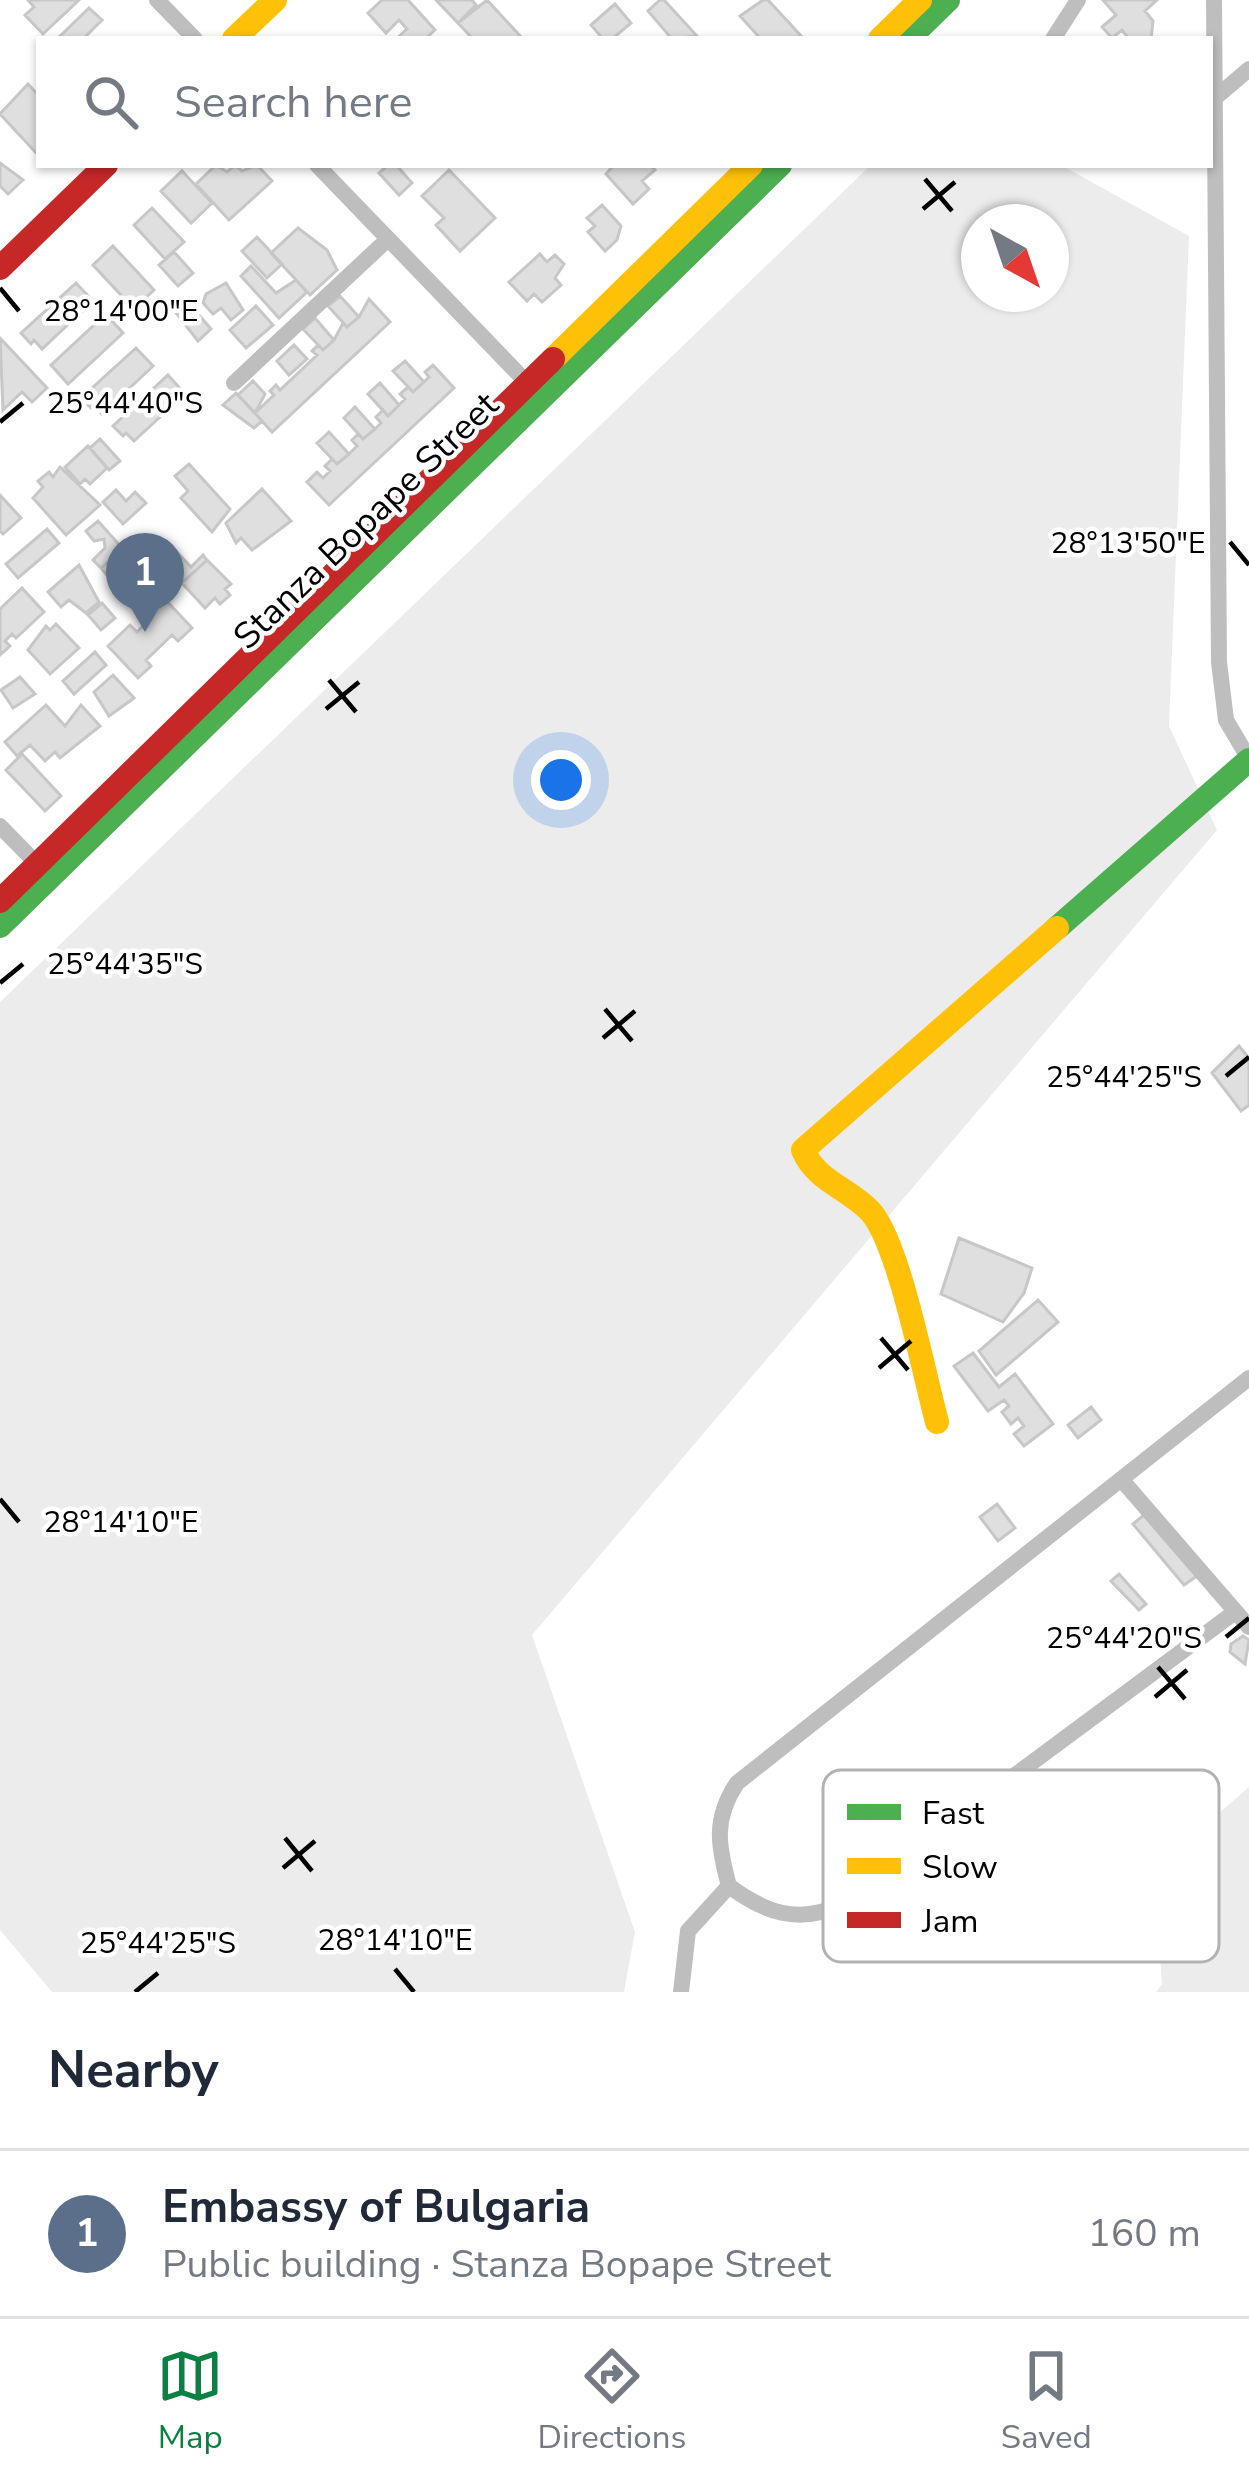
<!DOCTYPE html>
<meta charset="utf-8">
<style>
body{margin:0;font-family:"Nunito Sans",sans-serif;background:#f6f6f7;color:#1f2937}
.compass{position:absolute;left:961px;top:204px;width:108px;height:108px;border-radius:50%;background:#fff;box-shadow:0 3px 9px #0004;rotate:140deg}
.you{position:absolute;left:561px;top:780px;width:42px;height:42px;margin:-30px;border:9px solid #fff;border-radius:50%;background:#1a73e8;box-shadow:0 0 0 18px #1a73e833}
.badge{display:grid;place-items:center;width:78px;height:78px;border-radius:50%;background:#0b8043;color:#fff;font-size:39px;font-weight:700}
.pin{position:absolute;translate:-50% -99px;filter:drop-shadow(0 3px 6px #0008)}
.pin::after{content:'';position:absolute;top:63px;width:42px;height:36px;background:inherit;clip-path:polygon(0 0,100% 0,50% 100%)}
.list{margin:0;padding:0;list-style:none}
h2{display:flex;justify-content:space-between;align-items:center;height:156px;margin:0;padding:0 48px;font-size:51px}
h2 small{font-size:39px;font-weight:400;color:#747a83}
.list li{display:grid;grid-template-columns:78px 1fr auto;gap:36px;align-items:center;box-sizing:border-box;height:168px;padding:0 48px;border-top:3px solid #e0e1e3}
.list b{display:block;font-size:45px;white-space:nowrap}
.list p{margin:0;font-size:39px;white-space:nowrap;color:#747a83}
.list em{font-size:39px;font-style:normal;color:#747a83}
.icon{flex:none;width:66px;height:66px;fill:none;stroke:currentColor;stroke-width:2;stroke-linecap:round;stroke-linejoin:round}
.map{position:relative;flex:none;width:1249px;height:1992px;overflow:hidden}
.search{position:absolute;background:#fff;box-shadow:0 3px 9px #0004;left:36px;right:36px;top:36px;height:132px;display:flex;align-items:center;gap:30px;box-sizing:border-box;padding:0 42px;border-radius:0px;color:#747a83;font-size:45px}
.sheet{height:324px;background:#fff}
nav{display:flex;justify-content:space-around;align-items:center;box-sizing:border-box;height:168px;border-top:3px solid #e0e1e3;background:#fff;font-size:33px;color:#747a83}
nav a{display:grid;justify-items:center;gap:6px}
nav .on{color:#0b8043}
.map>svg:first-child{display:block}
.green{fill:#ececec;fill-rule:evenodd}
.building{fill:#dfdfdf;stroke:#c7c7c7;stroke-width:3}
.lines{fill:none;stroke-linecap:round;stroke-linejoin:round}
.street{stroke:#bebebe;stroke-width:16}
.fast{stroke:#4caf50;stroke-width:24}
.slow{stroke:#ffc107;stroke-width:24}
.jam{stroke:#c62828;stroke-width:24}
.ticks{fill:none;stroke:#000;stroke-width:4.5}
.labels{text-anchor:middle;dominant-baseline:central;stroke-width:9;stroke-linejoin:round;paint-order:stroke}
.street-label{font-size:36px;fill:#000;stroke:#fff}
.key{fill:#fff;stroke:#b2b2b2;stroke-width:3}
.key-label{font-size:33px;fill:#000}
.ticks-label{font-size:30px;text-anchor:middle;fill:#000;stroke:#fff;stroke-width:9;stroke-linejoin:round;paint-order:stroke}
</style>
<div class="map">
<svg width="1249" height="1992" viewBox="0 0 1249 1992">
<rect width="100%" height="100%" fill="#fff"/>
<path class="green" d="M 871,165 L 1061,165 L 1189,236 L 1169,726 L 1217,830 L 532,1635 L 635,1932 L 624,1992 L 52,1992 L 0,1930 L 0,1002 ZM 979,222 L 1051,222 L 1051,294 L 979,294 Z
M 1249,1787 L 1249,1992 L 1156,1992 L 1162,1984 L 1154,1870 Z"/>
<path class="building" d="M 28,0 L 79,0 L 43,34 L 25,15 L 34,7 Z
M 382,0 L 408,0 L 435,30 L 425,39 L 396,39 L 407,29 L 399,20 L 386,33 L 368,13 Z
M 436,0 L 472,0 L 476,5 L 458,23 Z
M 487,0 L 523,39 L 473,39 L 458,23 Z
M 660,0 L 664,0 L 697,36 L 672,39 L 648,11 Z
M 763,0 L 768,0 L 802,37 L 761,39 L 740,16 Z
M 1103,0 L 1157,0 L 1145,11 L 1153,21 L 1151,39 L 1129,39 L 1122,30 L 1112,38 L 1102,27 L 1116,15 Z
M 615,4 L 631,23 L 612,39 L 603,39 L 591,25 Z
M 89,8 L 102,20 L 83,39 L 57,39 Z
M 28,84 L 39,96 L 39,156 L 0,114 Z
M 0,163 L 23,180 L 8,194 L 0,186 Z
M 216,165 L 227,172 L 235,165 L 242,171 L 257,165 L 272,181 L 229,220 L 196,184 Z
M 388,165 L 396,165 L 412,183 L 399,195 L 379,173 Z
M 650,165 L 655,170 L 642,181 L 649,189 L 633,204 L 606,174 L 614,165 Z
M 449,170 L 495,218 L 460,251 L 436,225 L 444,218 L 422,196 Z
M 182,171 L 212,203 L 191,223 L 161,191 Z
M 602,205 L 621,226 L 617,240 L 605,251 L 588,232 L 595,226 L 587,218 Z
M 152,208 L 184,242 L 165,259 L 134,225 Z
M 298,228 L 327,250 L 337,270 L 310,295 L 271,253 Z
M 257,237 L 282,264 L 267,278 L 242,251 Z
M 113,246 L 154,290 L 134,309 L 93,265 Z
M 174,252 L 193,273 L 178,286 L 159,265 Z
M 540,254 L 547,262 L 555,255 L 564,264 L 555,278 L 561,285 L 542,302 L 534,294 L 527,301 L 509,282 Z
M 251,266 L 276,293 L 296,280 L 307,292 L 279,318 L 241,276 Z
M 76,283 L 93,301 L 42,349 L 34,340 L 31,344 L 21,333 Z
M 226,283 L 243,310 L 231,320 L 221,308 L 213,314 L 203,303 L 206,294 Z
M 340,296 L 359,317 L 347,327 L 328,306 Z
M 185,299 L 211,329 L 198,341 L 173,309 Z
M 369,299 L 390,322 L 272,432 L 255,413 L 274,395 L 270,391 L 276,385 L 280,390 L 317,355 L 312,351 L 318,345 L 323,350 L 334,340 L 343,323 L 347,327 L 359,317 Z
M 256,306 L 273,325 L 246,348 L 230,330 Z
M 106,314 L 123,333 L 68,384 L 51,365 Z
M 315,318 L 334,340 L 323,350 L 303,329 Z
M 0,338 L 47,388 L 32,402 L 22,392 L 3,410 Z
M 294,345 L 307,359 L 289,375 L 277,361 Z
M 136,348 L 153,366 L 102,414 L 94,405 L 91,408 L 81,398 Z
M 405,361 L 424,382 L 413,392 L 393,371 Z
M 433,365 L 454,388 L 329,505 L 307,482 L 317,472 L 323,478 L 330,471 L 325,466 L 332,459 L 337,464 L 349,454 L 357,446 L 352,440 L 358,434 L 363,439 L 375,429 L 381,423 L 376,417 L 383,410 L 388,416 L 405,399 L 400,394 L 408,387 L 413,392 L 429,377 L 425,372 Z
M 168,375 L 185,394 L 134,441 L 126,433 L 123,436 L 113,426 Z
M 253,381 L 265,394 L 255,413 L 238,395 Z
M 380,383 L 399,405 L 388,416 L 368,394 Z
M 236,393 L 262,421 L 254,428 L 223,405 Z
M 355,407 L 375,429 L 363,439 L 344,418 Z
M 329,432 L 349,454 L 337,464 L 317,443 Z
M 100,439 L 120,461 L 109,470 L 90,448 Z
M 88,446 L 107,468 L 90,484 L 85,479 L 80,484 L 65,467 Z
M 189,464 L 230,509 L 212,532 L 181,498 L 188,491 L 175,476 Z
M 60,467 L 100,505 L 66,535 L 33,498 L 43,487 L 38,481 L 49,472 L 53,477 Z
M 262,489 L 291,521 L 252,550 L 241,538 L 236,543 L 226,523 Z
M 116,490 L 126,501 L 135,492 L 146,503 L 123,524 L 103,502 Z
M 0,495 L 21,518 L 3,534 L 0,531 Z
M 98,521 L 123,549 L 101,568 L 93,560 L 105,548 L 104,539 L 94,541 L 86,531 Z
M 47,529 L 59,543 L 18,578 L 6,564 Z
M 123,549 L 157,591 L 136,611 L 101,568 Z
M 177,552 L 191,567 L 203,555 L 207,560 L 182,583 L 164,564 Z
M 207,560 L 231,584 L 225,589 L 230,595 L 220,604 L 215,598 L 205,608 L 182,583 Z
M 79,565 L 99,602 L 86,613 L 69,600 L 61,607 L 48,592 Z
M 22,588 L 44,612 L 16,638 L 12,634 L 5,641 L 10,646 L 0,655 L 0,609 Z
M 161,595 L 192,628 L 178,641 L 172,635 L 146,660 L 151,666 L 138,678 L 108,646 L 130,625 L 137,632 L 145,624 L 138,617 Z
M 102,603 L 115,618 L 101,630 L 88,615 Z
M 56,624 L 79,648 L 50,674 L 28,650 L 46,626 L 50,630 Z
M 95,652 L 106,665 L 74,694 L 63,681 Z
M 113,675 L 134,698 L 109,716 L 94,692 Z
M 20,677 L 35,694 L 13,708 L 1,690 Z
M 46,705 L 65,726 L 81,705 L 100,726 L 60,758 L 55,752 L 45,761 L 30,745 L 17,756 L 5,742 Z
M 22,754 L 61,796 L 45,811 L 6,770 Z
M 1239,1046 L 1249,1058 L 1249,1105 L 1241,1111 L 1212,1073 Z
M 959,1238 L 1032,1268 L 1024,1293 L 1003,1322 L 941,1294 Z
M 1038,1300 L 1058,1322 L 996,1375 L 979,1351 Z
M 973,1353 L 999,1387 L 1015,1374 L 1053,1424 L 1024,1446 L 1014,1434 L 1024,1426 L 1018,1418 L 1011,1424 L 1002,1412 L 1009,1406 L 1004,1400 L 988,1411 L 954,1366 Z
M 1091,1407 L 1101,1420 L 1078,1438 L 1068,1425 Z
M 997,1504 L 1015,1528 L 998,1541 L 980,1517 Z
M 1145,1514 L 1197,1576 L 1184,1585 L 1133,1524 Z
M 1119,1574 L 1146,1604 L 1139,1610 L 1111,1581 Z
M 1243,1636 L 1249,1640 L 1245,1664 L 1230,1652 L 1231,1644 Z"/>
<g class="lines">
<path class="street" d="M 157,0 L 195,39
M 1214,0 L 1219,662 L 1226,720 L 1249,759
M 1053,39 L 1078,0
M 1215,98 L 1249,69
M 317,165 L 533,389
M 234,383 L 388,239
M 0,826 L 45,872
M 1121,1479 L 1249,1627
M 729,1886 C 764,1912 798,1925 840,1905 L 1235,1612
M 681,1992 L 688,1931 L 729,1886 C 718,1846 713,1819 737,1783 L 1249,1378"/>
<path class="fast" d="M 908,39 L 948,0
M 0,926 L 780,165
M 1057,928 L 1249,760"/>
<path class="slow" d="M 234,39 L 275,0
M 880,39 L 920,0
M 553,359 L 751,165
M 937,1422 C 924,1375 899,1242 870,1211 C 848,1188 816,1181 803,1150 L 1057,928"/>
<path class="jam" d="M 0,268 L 106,165
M 0,901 L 553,359"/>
</g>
<path class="ticks" d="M 925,179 L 952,211M 923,209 L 955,182M 0,288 L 19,311M 0,422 L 23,403M 1230,542 L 1249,565M 329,680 L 356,712M 326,709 L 359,682M 0,983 L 23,964M 605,1009 L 632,1041M 603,1038 L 635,1011M 1226,1076 L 1249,1057M 881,1338 L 908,1370M 879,1368 L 911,1341M 0,1499 L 19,1522M 1226,1637 L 1249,1618M 1158,1667 L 1185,1699M 1155,1697 L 1187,1670M 285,1838 L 312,1871M 283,1868 L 315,1841M 395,1969 L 414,1992M 135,1992 L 158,1973"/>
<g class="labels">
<g class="street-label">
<text transform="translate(366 521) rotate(-44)">Stanza Bopape Street</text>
</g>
</g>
<rect x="823" y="1770" width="396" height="192" rx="18" class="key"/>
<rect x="847" y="1804" width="54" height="16" fill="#4caf50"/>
<rect x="847" y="1858" width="54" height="16" fill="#ffc107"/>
<rect x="847" y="1912" width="54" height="16" fill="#c62828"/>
<g class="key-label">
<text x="922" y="1824">Fast</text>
<text x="922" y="1878">Slow</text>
<text x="922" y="1932">Jam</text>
</g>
<g class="ticks-label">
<text x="121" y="321">28°14'00"E</text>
<text x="125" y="413">25°44'40"S</text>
<text x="1128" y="553">28°13'50"E</text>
<text x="125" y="974">25°44'35"S</text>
<text x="1124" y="1087">25°44'25"S</text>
<text x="121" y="1532">28°14'10"E</text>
<text x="1124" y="1648">25°44'20"S</text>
<text x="395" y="1950">28°14'10"E</text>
<text x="158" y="1953">25°44'25"S</text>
</g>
</svg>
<svg class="compass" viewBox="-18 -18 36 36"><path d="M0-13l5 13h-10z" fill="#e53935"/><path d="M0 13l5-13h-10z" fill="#747a83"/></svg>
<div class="you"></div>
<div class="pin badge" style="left:145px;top:632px;background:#5c6f8a">1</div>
<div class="search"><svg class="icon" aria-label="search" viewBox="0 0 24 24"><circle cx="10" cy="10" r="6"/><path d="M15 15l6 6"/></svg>Search here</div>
</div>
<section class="sheet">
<h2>Nearby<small></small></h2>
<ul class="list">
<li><span class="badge" style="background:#5c6f8a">1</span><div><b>Embassy of Bulgaria</b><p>Public building · Stanza Bopape Street</p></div><em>160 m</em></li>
</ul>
</section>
<nav>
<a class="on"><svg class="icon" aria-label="map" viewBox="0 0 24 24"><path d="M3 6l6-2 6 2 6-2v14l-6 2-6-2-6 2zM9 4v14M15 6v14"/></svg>Map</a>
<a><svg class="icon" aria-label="directions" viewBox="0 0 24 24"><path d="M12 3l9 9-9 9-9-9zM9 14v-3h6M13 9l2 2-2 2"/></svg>Directions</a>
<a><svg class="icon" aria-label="saved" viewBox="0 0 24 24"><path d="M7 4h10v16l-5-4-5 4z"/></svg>Saved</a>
</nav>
